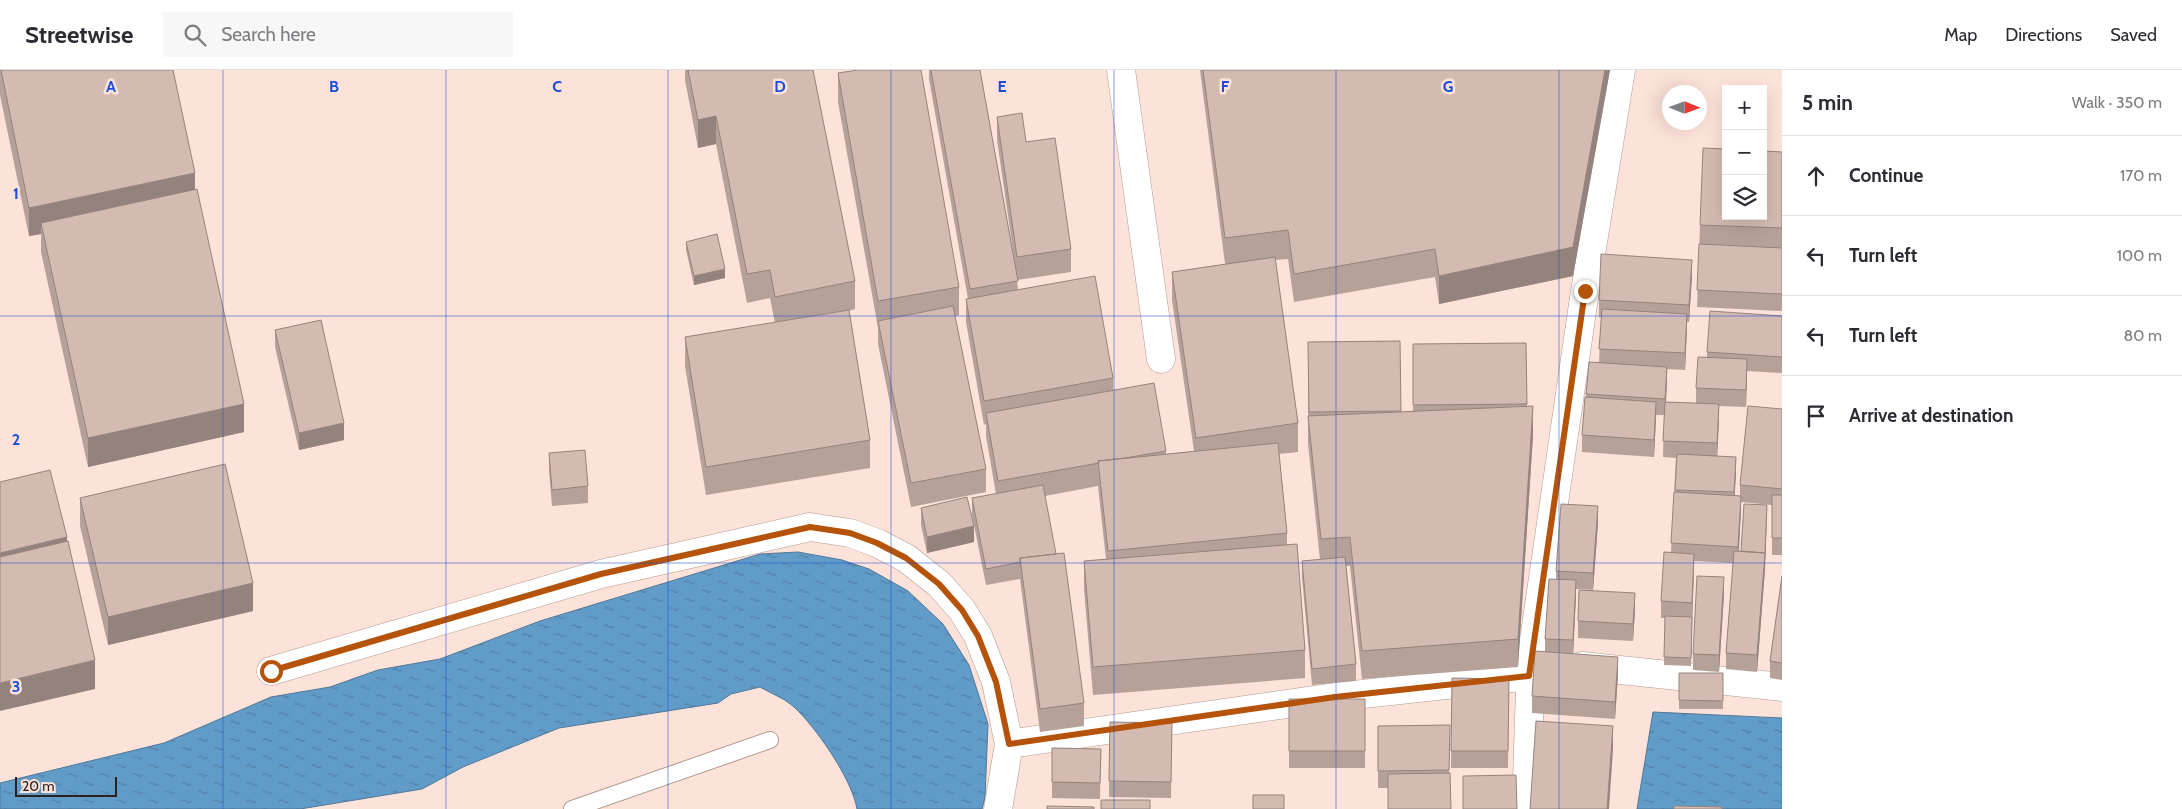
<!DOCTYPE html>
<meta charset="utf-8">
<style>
body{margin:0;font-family:Cabin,sans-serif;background:#f7f7f7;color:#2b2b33}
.controls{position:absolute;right:15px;top:15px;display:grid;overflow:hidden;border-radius:0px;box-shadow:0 5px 20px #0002}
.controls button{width:45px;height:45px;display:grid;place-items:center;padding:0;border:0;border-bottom:1px solid #e1e1e2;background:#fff;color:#2b2b33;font:25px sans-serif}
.compass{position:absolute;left:1662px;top:15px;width:45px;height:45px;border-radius:50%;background:#fff;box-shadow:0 5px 20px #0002;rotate:91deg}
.scale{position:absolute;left:15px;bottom:12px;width:102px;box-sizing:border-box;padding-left:5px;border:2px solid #2a211e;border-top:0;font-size:14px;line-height:18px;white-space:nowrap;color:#2a211e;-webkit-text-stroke:4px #fce2d8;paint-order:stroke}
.stop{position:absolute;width:15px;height:15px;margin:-11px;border:4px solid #b45309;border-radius:50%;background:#fff}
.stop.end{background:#b45309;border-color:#fff;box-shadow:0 1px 5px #0008}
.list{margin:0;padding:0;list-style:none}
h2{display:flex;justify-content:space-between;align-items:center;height:65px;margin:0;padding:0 20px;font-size:21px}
h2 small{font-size:16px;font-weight:400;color:#7c7c81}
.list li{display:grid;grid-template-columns:32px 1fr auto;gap:15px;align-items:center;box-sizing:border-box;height:80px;padding:0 20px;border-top:1px solid #e1e1e2}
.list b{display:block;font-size:19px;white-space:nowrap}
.list em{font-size:16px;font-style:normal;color:#7c7c81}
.icon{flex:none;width:28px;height:28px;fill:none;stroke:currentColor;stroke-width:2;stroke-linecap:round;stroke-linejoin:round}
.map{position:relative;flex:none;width:1782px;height:739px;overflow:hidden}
header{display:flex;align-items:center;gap:30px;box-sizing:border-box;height:70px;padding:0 25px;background:#fff;border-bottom:1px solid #e1e1e2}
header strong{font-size:24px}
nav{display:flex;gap:28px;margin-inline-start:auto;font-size:18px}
.search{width:350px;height:45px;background:#f7f7f7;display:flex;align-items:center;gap:12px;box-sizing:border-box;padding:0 18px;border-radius:0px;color:#7c7c81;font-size:19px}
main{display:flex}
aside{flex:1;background:#fff}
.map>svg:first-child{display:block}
.water{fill:url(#water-ripples);stroke:#507796}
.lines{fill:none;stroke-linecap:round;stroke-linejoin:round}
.lane-casing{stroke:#b19a90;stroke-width:18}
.street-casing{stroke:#b19a90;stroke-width:29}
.lane{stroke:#fff;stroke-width:16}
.street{stroke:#fff;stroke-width:28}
.wall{fill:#b6a199}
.shaded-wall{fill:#94837d}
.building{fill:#d4bbb2;stroke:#94837d}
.route{stroke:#b45309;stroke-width:6}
.grid{fill:none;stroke:#1d4ed8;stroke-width:1;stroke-opacity:0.55}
.grid-label{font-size:16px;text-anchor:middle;font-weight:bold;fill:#1d4ed8;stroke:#fce2d8;stroke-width:5;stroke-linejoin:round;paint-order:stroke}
</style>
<header>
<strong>Streetwise</strong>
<div class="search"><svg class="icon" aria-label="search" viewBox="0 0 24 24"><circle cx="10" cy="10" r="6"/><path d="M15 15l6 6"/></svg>Search here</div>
<nav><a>Map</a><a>Directions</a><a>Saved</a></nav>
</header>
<main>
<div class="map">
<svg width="1782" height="739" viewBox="0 0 1782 739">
<defs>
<pattern id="water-ripples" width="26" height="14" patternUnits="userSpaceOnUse" patternTransform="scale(1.25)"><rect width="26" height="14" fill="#619cc9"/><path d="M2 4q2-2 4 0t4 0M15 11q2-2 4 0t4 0" fill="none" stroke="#507fa3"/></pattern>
</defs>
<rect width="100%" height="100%" fill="#fce2d8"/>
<path class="water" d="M 798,482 L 842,490 L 869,499 L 908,521 L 943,554 L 969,595 L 988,654 L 985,728 L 982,739 L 857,739 C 852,709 816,657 793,636 C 784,628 770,623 760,617 L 731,624 L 718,633 L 559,658 L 463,697 L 422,719 L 300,739 L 0,739 L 0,713 L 164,673 L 271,627 L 330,617 L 378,600 L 440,589 L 540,551 L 760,484 Z
M 1653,642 L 1782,648 L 1782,739 L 1637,739 Z"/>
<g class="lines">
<g class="lane-casing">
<path id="lane" d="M 572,739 L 770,670"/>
</g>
<g class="street-casing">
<path id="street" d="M 1121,0 L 1161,289
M 1582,596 L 1782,617
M 271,601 L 601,504 L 810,457 L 850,463 L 877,473 L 906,488 L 939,514 L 962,540 L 978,566 L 996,612 L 1009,674 L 998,739
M 1009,674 L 1335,627 L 1529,606
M 1526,739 L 1531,590 L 1585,221 L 1621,0"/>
</g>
<use href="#lane" class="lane"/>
<use href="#street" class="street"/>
</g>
<path class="wall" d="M 0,0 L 173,0 L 195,119 L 244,362 L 88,397 L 41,182 L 41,164 L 29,166 L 0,25 Z
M 685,0 L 813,0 L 855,211 L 855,239 L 849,241 L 870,370 L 870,398 L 706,425 L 685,296 L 685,267 L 775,253 L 770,228 L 747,233 L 716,74 L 698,78 L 685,10 Z
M 929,0 L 980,0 L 1015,194 L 997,70 L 997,47 L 1026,72 L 1071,179 L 1071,202 L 1017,210 L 1018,220 L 1113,308 L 1113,320 L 1166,381 L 1166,384 L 1194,381 L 1172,230 L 1172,202 L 1225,194 L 1200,0 L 1610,0 L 1573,206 L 1439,234 L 1435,207 L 1294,232 L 1288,189 L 1275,190 L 1298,353 L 1298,382 L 1279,384 L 1287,463 L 1287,475 L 1305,580 L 1305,608 L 1093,625 L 1084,519 L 1084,491 L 1106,489 L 1098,416 L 1045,426 L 1084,633 L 1084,656 L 1040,662 L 1020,509 L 986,515 L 972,445 L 972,428 L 996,424 L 986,366 L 986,354 L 984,355 L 966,252 L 966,229 L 968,229 L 929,9 Z
M 838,3 L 959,217 L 959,245 L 955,246 L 986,399 L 986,422 L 911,437 L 878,274 L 878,258 L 838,32 Z
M 1782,82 L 1782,241 L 1697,237 L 1700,155 Z
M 686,172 L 725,208 L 694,215 L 686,180 Z
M 1692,206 L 1689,252 L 1687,252 L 1685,300 L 1667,299 L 1666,332 L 1696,333 L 1696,318 L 1707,288 L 1707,282 L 1782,246 L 1782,303 L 1747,301 L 1746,337 L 1719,336 L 1717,386 L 1736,403 L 1734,425 L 1740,426 L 1740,415 L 1782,339 L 1782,485 L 1772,485 L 1772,435 L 1741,432 L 1739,481 L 1741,481 L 1767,444 L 1765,499 L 1757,602 L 1726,599 L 1726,583 L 1733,493 L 1694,491 L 1691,596 L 1664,595 L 1665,548 L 1661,548 L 1661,531 L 1671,482 L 1676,388 L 1663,387 L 1664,345 L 1656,345 L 1654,387 L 1582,382 L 1582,365 L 1586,327 L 1589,292 L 1599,293 L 1601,247 L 1599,247 L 1599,230 Z
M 275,260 L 344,370 L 299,380 L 275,277 Z
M 1400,271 L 1401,342 L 1413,341 L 1413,274 L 1526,273 L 1527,337 L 1533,365 L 1518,597 L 1362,609 L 1350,496 L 1346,496 L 1356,594 L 1356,611 L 1312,615 L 1302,508 L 1302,491 L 1320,490 L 1308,374 L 1308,272 Z
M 549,383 L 588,416 L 588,433 L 552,436 L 549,400 Z
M 80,428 L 253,541 L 108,575 L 80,456 Z
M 921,438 L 974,472 L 927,483 L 921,455 Z
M 1598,453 L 1593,520 L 1576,519 L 1573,584 L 1618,604 L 1615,649 L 1532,643 L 1532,626 L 1545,582 L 1545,569 L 1556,509 L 1556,501 Z
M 1782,506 L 1782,610 L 1770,608 L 1770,591 Z
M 1724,524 L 1719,602 L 1693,600 L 1693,584 Z
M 1635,540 L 1633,571 L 1578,568 L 1578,551 Z
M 1679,603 L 1723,603 L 1723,639 L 1679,639 Z
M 1452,608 L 1509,609 L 1508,698 L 1451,698 Z
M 1289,629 L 1365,629 L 1365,698 L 1289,698 Z
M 1110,652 L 1172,653 L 1171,728 L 1109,727 Z
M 1450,655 L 1449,703 L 1388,718 L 1378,718 L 1378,656 Z
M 1052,678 L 1101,679 L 1100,729 L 1052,728 Z"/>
<path class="shaded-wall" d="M 1605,0 L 1610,0 L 1573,206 L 1439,234 L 1439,206 Z
M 716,46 L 716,74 L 698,78 L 698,50 Z
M 195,103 L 195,131 L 41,153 L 41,164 L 29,166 L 29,138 Z
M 1692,190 L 1692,206 L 1689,252 L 1689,235 Z
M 725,199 L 725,208 L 694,215 L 694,206 Z
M 1687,244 L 1687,260 L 1685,300 L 1685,283 Z
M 1747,289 L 1747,305 L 1746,337 L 1746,320 Z
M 1667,297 L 1667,314 L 1665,345 L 1665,329 Z
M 1656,332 L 1656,348 L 1654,387 L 1654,370 Z
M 244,334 L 244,362 L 88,397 L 88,368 Z
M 1719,334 L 1719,351 L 1717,390 L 1717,373 Z
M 1533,336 L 1533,365 L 1518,597 L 1518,569 Z
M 344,353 L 344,370 L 299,380 L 299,363 Z
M 1736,387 L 1736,403 L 1734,439 L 1734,422 Z
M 1741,426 L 1741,442 L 1738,493 L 1738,477 Z
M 1767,435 L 1765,499 L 1757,602 L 1757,585 Z
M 1598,436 L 1598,453 L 1593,520 L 1593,503 Z
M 974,456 L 974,472 L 927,483 L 927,467 Z
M 67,467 L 67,490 L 0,506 L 0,483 Z
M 1694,484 L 1694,500 L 1692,550 L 1692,533 Z
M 1724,507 L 1724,524 L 1719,602 L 1719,585 Z
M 1576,510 L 1576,527 L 1573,587 L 1573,570 Z
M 253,513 L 253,541 L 108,575 L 108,547 Z
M 1635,523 L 1635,540 L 1633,571 L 1633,554 Z
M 1618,587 L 1618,604 L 1615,649 L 1615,632 Z
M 95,590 L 95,619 L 0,641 L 0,613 Z
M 1613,656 L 1613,679 L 1609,739 L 1607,739 Z"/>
<path class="building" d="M 1,0 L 173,0 L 195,103 L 29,138 Z
M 688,0 L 813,0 L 855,211 L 775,227 L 770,200 L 747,204 L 716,46 L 698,50 Z
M 858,0 L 921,0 L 959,217 L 878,231 L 838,3 Z
M 931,0 L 980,0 L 1018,211 L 970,219 Z
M 1203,0 L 1605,0 L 1573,177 L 1439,206 L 1435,179 L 1294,204 L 1288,160 L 1225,168 Z
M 1022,43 L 1026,72 L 1055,68 L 1071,179 L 1017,187 L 997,47 Z
M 1703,78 L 1726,79 L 1726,146 L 1763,146 L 1763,81 L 1782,82 L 1782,158 L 1700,155 Z
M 197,119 L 244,334 L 88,368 L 41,153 Z
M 717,164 L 725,199 L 694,206 L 686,172 Z
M 1699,174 L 1782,178 L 1782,224 L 1697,220 Z
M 1601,184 L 1692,190 L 1689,235 L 1599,230 Z
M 1275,187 L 1298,353 L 1196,368 L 1172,202 Z
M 1095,206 L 1113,308 L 984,331 L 966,229 Z
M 953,236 L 986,399 L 911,413 L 878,251 Z
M 1602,239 L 1687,244 L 1685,283 L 1599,279 Z
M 849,240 L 870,370 L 706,397 L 685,267 Z
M 1710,241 L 1782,246 L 1782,287 L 1707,282 Z
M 321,250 L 344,353 L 299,363 L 275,260 Z
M 1400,271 L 1401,341 L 1309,342 L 1308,272 Z
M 1526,273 L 1527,334 L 1413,335 L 1413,274 Z
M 1698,287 L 1747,289 L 1746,320 L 1696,318 Z
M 1589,292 L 1667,297 L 1665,329 L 1586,324 Z
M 1154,313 L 1166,381 L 1125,388 L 1098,391 L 1099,393 L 998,411 L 986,343 Z
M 1585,327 L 1656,332 L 1654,370 L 1582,365 Z
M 1665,332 L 1719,334 L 1717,373 L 1663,371 Z
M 1533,336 L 1518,569 L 1362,581 L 1350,467 L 1321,469 L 1308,346 Z
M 1748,336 L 1782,339 L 1782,419 L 1740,415 Z
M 1278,373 L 1287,463 L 1108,481 L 1098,391 Z
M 585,380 L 588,416 L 552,420 L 549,383 Z
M 1677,384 L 1736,387 L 1734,422 L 1675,420 Z
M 225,394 L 253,513 L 108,547 L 80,428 Z
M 50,400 L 67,467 L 0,483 L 0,412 Z
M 1043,415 L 1056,484 L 1020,488 L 1020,492 L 986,499 L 972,428 Z
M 1674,422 L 1741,426 L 1738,477 L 1671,473 Z
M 1772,425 L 1782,425 L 1782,468 L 1772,468 Z
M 967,427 L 974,456 L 927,467 L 921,438 Z
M 1561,434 L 1598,436 L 1593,503 L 1556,501 Z
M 1744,434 L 1767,435 L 1765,483 L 1741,481 Z
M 68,471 L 95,590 L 0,613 L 0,487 Z
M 1297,474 L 1305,580 L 1093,597 L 1084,491 Z
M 1734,481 L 1765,483 L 1757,585 L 1726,583 Z
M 1664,482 L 1694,484 L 1692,533 L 1661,531 Z
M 1064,483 L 1084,633 L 1040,639 L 1020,488 Z
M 1345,487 L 1356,594 L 1312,599 L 1302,491 Z
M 1697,506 L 1724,507 L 1719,585 L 1693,584 Z
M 1782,506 L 1782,593 L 1770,591 Z
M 1549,509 L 1576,510 L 1573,570 L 1545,569 Z
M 1579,520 L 1635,523 L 1633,554 L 1578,551 Z
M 1665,546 L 1692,547 L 1691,588 L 1664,587 Z
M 1535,581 L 1618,587 L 1615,632 L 1532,626 Z
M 1679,603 L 1723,603 L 1723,631 L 1679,630 Z
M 1452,608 L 1509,609 L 1508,681 L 1451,681 Z
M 1289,629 L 1365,629 L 1365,681 L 1289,681 Z
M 1536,651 L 1613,656 L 1607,739 L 1530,739 Z
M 1110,652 L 1172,653 L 1171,712 L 1109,711 Z
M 1450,655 L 1449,700 L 1378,701 L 1378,656 Z
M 1052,678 L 1101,679 L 1100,713 L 1052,712 Z
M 1450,703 L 1451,739 L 1388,739 L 1388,704 Z
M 1516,705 L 1517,739 L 1463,739 L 1463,706 Z
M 1253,725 L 1284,725 L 1284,739 L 1253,739 Z
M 1101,730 L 1150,730 L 1150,739 L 1101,739 Z
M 1047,736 L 1094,737 L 1094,739 L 1047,739 Z
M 1674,736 L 1722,737 L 1722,739 L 1674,739 Z"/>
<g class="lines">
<path class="route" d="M 271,601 L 601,504 L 810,457 L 850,463 L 877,473 L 906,488 L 939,514 L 962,540 L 978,566 L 996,612 L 1009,674 L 1335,627 L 1529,606 L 1585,221"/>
</g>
<path class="grid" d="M 223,0 L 223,739M 446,0 L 446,739M 668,0 L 668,739M 891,0 L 891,739M 1114,0 L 1114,739M 1336,0 L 1336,739M 1559,0 L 1559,739M 0,246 L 1782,246M 0,493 L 1782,493"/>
<g class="grid-label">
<text x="111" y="22">A</text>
<text x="334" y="22">B</text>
<text x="557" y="22">C</text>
<text x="780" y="22">D</text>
<text x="1002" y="22">E</text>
<text x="1225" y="22">F</text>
<text x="1448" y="22">G</text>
<text x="16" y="129">1</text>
<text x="16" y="375">2</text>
<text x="16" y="622">3</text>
</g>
</svg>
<div class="controls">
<button>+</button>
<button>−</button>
<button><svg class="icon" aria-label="layers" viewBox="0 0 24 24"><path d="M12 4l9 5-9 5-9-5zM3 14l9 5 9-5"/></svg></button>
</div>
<svg class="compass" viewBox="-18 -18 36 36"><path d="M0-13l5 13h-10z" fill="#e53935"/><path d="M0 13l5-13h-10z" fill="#7c7c81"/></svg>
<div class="scale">20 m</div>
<div class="stop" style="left:271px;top:601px"></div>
<div class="stop end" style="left:1585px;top:221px"></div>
</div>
<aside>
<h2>5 min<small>Walk · 350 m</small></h2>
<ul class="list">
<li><svg class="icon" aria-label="ahead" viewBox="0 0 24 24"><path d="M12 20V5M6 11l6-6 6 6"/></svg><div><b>Continue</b></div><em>170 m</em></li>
<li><svg class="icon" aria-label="left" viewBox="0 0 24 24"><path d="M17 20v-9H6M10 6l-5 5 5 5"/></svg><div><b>Turn left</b></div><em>100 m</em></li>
<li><svg class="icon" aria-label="left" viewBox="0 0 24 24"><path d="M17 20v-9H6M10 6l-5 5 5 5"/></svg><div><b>Turn left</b></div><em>80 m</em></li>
<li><svg class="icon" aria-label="arrive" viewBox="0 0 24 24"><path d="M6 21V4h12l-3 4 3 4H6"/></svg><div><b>Arrive at destination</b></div></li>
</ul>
</aside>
</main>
